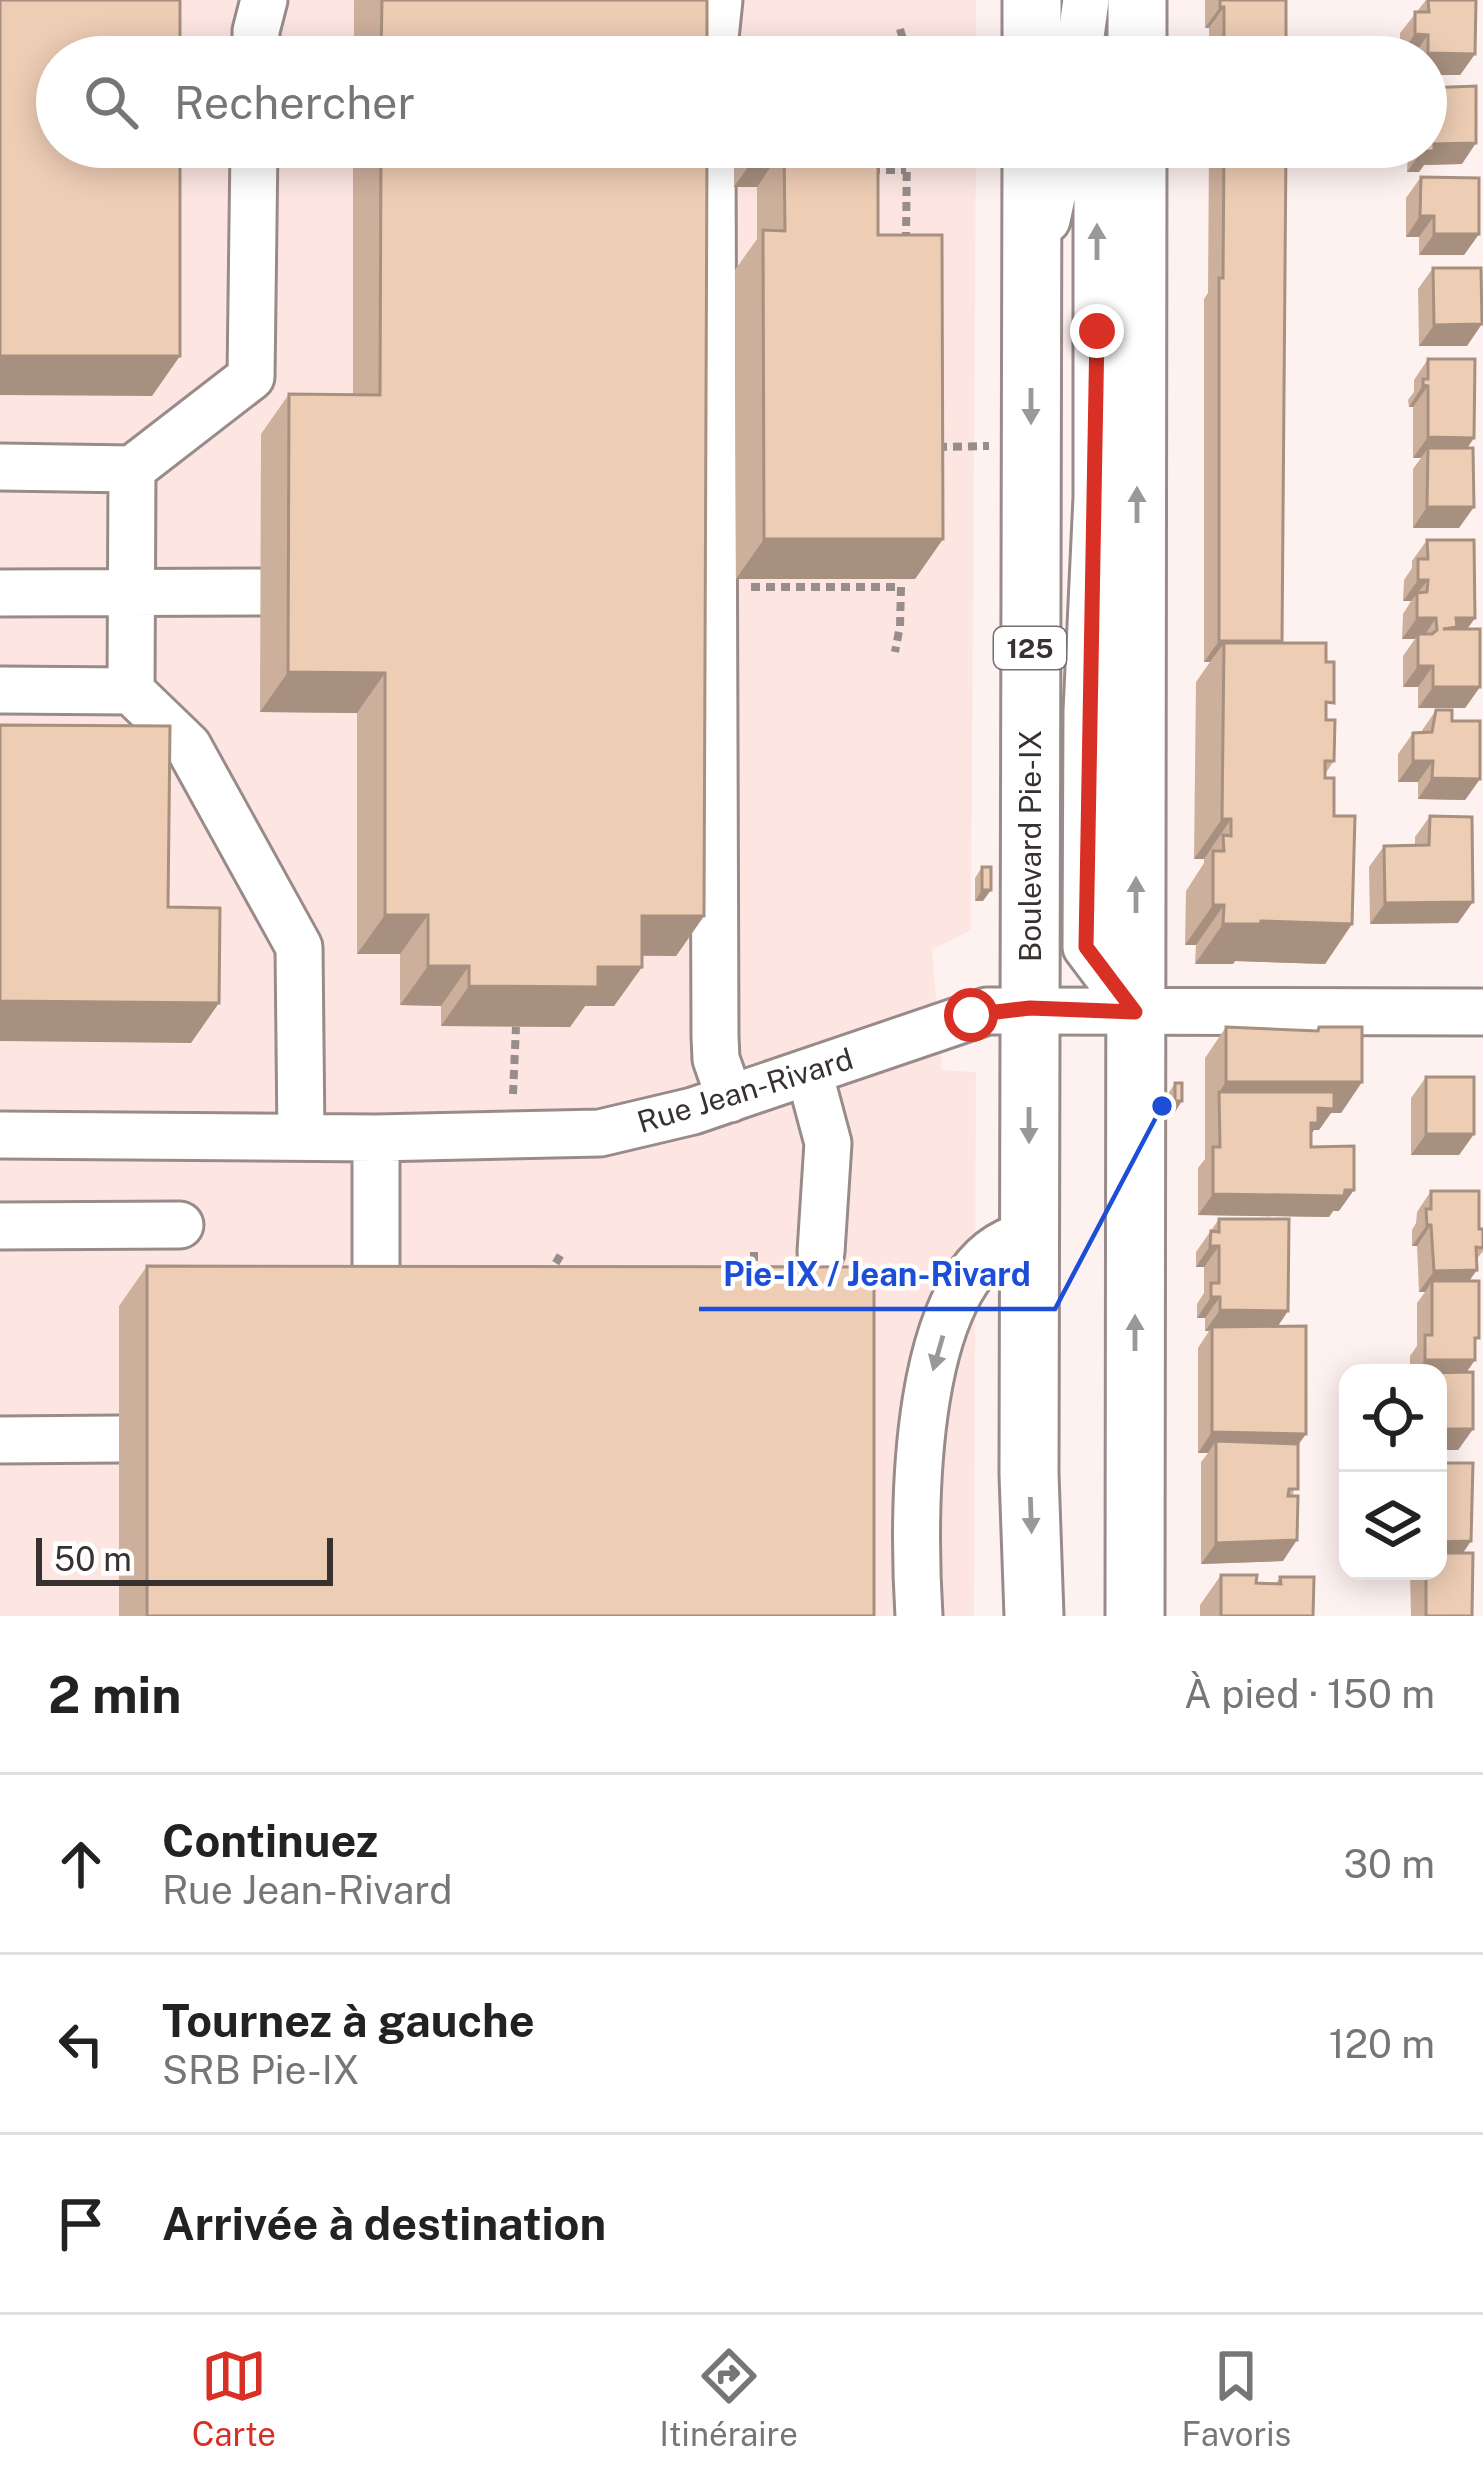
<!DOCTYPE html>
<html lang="fr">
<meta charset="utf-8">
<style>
body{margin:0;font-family:"Public Sans",sans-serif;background:#f2f2f2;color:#222}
.controls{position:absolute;right:36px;bottom:36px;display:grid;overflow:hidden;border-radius:24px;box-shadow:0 6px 30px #0003}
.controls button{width:108px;height:108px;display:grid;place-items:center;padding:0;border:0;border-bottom:3px solid #e0e0e0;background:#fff;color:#222;font:60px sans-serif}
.scale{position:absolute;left:36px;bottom:30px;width:297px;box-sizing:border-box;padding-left:12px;border:6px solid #373130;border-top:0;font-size:33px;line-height:42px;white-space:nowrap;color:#373130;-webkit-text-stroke:9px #fff;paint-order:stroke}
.stop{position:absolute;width:36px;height:36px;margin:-27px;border:9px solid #d93025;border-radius:50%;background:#fff}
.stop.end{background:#d93025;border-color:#fff;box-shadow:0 3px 12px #0008}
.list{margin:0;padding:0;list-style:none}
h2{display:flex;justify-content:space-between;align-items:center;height:156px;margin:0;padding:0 48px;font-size:51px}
h2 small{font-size:39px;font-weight:400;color:#767676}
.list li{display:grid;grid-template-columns:78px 1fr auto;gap:36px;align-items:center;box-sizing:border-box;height:180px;padding:0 48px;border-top:3px solid #e0e0e0}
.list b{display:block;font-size:45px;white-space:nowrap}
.list p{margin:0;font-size:39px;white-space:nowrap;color:#767676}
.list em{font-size:39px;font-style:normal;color:#767676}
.icon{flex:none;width:66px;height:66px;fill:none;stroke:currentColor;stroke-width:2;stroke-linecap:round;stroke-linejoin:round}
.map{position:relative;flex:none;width:1483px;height:1616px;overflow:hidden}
.search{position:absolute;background:#fff;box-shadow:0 6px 30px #0003;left:36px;right:36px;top:36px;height:132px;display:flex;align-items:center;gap:30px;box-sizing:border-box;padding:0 42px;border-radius:66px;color:#767676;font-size:45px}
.sheet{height:696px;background:#fff}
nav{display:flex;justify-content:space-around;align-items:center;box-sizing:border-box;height:168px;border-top:3px solid #e0e0e0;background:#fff;font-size:33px;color:#767676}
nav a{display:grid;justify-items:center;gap:6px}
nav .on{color:#d93025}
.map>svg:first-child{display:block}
.built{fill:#fde6e2}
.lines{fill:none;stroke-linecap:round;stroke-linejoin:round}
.minor-casing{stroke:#998b89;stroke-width:51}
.major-casing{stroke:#998b89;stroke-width:63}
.path{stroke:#968d8c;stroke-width:8;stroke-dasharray:9 6;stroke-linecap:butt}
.minor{stroke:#fff;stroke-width:45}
.major{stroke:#fff;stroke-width:57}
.wall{fill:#cdb09c}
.shaded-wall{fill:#a7907f}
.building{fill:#eecdb5;stroke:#a7907f;stroke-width:3}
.oneway{fill:#9b9898}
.route{stroke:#d93025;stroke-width:15}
.labels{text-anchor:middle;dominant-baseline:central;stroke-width:9;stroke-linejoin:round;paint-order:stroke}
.shield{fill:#fff;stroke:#736f6e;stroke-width:3}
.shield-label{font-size:27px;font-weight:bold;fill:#373130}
.street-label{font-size:30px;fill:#373130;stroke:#fff}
.leader{fill:none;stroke:#1d4ed8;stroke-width:4.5}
.callout-dot{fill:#1d4ed8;stroke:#fff;stroke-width:4.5}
.callout-label{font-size:33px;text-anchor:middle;font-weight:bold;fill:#1d4ed8;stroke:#fff;stroke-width:9;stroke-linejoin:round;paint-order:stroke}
</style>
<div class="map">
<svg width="1483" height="1616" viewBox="0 0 1483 1616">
<rect width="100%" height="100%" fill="#fef2f0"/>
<path class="built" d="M 0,0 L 976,0 L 976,57 L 57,57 L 57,147 L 976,147 L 971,930 L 932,950 L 942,1070 L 976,1072 L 974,1616 L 0,1616 Z"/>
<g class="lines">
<g class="minor-casing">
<path id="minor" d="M 256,57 L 256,31 L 264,0
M 713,57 L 719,0
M 1078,57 L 1086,0
M 254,147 L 251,377 L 132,469 L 131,691 L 188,746 L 299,947 L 301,1137
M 712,147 L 715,1037 L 716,1059 L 730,1099
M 1097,147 L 1097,497 L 1087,711 L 1086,947 L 1135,1012
M 1047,220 L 1063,147
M 0,467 L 132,469
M 0,593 L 260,592
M 0,690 L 131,691
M 809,1072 L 828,1143 L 821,1252
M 0,1135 L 376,1138 L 600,1133 L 693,1111 L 987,1011 L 1483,1012
M 376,1138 L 376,1306
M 0,1226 L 180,1225
M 0,1440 L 119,1439
M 919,1616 C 913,1522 908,1258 1029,1235"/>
</g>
<g class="major-casing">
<path id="major" d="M 1032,57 L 1032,0
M 1137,57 L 1137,0
M 1032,147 L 1029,1474 L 1034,1616
M 1135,1616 L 1137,147"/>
</g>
<path class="path" d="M 900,29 L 908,57
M 871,170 L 906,170
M 906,241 L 907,147
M 938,447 L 989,446
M 751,587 L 901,587 L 900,626 L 895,652
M 513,1094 L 516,1027
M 754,1252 L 754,1275
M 548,1276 L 563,1251"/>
<use href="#minor" class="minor"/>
<use href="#major" class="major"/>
</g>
<path class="wall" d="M 354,0 L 707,0 L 707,57 L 354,57 Z
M 1205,0 L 1286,0 L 1286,57 L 1209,57 L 1209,28 L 1205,28 Z
M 1426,0 L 1476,0 L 1475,54 L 1460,75 L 1426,75 L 1426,57 L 1400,55 L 1400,33 Z
M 761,43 L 910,57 L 751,57 Z
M 353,147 L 707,147 L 704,916 L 676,956 L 642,956 L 642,967 L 614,1006 L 585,1006 L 570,1027 L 441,1026 L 441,1006 L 400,1005 L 400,954 L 357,954 L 357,713 L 260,712 L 261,434 L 289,394 L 353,395 Z
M 734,147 L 890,147 L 882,158 L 878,158 L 878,235 L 943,539 L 915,579 L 736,579 L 735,270 L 757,239 L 757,187 L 734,187 Z
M 1209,147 L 1286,147 L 1281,643 L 1326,715 L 1334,761 L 1325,774 L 1334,816 L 1352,924 L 1325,964 L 1235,961 L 1233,964 L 1195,964 L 1196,945 L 1185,945 L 1186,891 L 1204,863 L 1204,859 L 1194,859 L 1196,682 L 1210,662 L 1204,662 L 1204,299 L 1208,293 Z
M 1399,147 L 1426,147 L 1462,164 L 1424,165 L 1419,172 L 1407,172 L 1408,149 L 1399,149 Z
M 1421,177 L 1479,234 L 1464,255 L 1419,255 L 1419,237 L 1406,237 L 1406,198 Z
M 1433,268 L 1467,346 L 1419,346 L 1418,289 Z
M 1428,359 L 1467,448 L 1459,528 L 1413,528 L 1413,469 L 1421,458 L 1413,458 L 1413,407 L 1409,407 L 1408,400 L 1414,392 L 1414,380 Z
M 1427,540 L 1475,618 L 1467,629 L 1480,687 L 1465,708 L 1418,708 L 1418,687 L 1403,687 L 1403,656 L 1415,639 L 1402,639 L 1403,614 L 1411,601 L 1403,601 L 1404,580 L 1412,568 L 1412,561 Z
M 1436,710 L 1452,721 L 1480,779 L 1465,800 L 1418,799 L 1418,782 L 1398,782 L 1398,754 L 1413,733 L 1421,732 Z
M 1430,816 L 1458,923 L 1370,924 L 1369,867 L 1384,846 L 1415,845 L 1415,837 Z
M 982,867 L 983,901 L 975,901 L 975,878 Z
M 1226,1027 L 1316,1031 L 1319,1027 L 1362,1082 L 1341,1113 L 1331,1113 L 1319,1130 L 1314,1130 L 1311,1133 L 1311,1147 L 1339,1211 L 1333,1211 L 1329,1217 L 1198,1215 L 1198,1168 L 1205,1159 L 1205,1058 Z
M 1426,1077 L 1474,1134 L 1459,1155 L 1411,1155 L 1411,1098 Z
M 1175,1083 L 1175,1112 L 1168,1112 L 1168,1094 Z
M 1431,1191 L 1479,1229 L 1483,1251 L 1476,1260 L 1469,1281 L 1475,1360 L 1466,1373 L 1473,1429 L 1458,1450 L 1438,1373 L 1410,1373 L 1410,1356 L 1417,1346 L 1417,1303 L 1425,1292 L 1419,1292 L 1417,1246 L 1412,1246 L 1412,1230 L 1416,1223 L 1417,1212 Z
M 1219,1219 L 1278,1326 L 1298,1446 L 1293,1496 L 1283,1561 L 1201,1564 L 1201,1462 L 1208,1453 L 1198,1453 L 1198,1348 L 1209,1331 L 1205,1331 L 1205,1318 L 1197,1318 L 1197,1304 L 1204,1293 L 1204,1267 L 1196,1267 L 1196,1252 Z
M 147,1266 L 874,1616 L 119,1616 L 119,1306 Z
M 1463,1553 L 1472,1616 L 1411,1616 L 1410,1574 L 1413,1571 L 1438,1571 Z
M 1221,1575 L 1256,1583 L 1276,1583 L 1280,1577 L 1313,1616 L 1200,1616 L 1200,1605 Z"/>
<path class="shaded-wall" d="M 1220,7 L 1224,7 L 1209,28 L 1205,28 Z
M 1415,34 L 1428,35 L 1413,56 L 1400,55 Z
M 1428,53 L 1475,54 L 1460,75 L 1426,75 L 1425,57 Z
M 1476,143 L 1462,164 L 1424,165 L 1419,172 L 1407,172 L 1422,151 L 1434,144 Z
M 762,147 L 784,147 L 757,187 L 734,187 Z
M 853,147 L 890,147 L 882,158 L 845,158 Z
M 1420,216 L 1434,216 L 1419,237 L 1406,237 Z
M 1434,234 L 1479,234 L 1464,255 L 1419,255 Z
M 1482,324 L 1467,346 L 1419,346 L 1434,325 Z
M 0,356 L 180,356 L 152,396 L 0,395 Z
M 1423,385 L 1428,386 L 1413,407 L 1409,407 Z
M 1428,437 L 1474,438 L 1460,459 L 1428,448 L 1421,458 L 1413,458 Z
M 1427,507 L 1474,507 L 1459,528 L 1413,528 Z
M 764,539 L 943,539 L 915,579 L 736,579 Z
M 1418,580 L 1428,580 L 1411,601 L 1403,601 Z
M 1417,618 L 1436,618 L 1422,639 L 1418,634 L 1415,639 L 1402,639 Z
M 1456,618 L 1475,618 L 1460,639 L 1443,629 Z
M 1219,641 L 1282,641 L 1267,662 L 1224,643 L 1210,662 L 1204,662 Z
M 1418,666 L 1433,666 L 1418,687 L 1403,687 Z
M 288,672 L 385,673 L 357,713 L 260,712 Z
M 1433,687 L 1480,687 L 1465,708 L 1418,708 Z
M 1413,761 L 1433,761 L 1418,782 L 1398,782 Z
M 1432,778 L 1480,779 L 1465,800 L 1418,799 Z
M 1222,819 L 1231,819 L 1204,859 L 1194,859 Z
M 982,890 L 991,890 L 983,901 L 975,901 Z
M 1473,902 L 1458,923 L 1370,924 L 1385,903 Z
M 1213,905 L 1224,905 L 1196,945 L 1185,945 Z
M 385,915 L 428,915 L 400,954 L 357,954 Z
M 642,916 L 704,916 L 676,956 L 614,955 Z
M 1261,921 L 1352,924 L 1325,964 L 1235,961 L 1233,964 L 1195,964 L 1223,924 Z
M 428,966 L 469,966 L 441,1006 L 400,1005 Z
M 598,967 L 642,967 L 614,1006 L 585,1006 L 570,1027 L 441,1026 L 469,986 Z
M 0,1001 L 219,1003 L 191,1043 L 0,1041 Z
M 1226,1082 L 1362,1082 L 1341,1113 L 1331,1113 L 1319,1130 L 1314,1130 L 1303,1144 L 1219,1092 Z
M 1175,1101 L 1182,1101 L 1175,1112 L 1168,1112 Z
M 1426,1134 L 1474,1134 L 1459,1155 L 1411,1155 Z
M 1354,1190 L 1339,1211 L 1333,1211 L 1329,1217 L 1198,1215 L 1213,1194 Z
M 1427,1225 L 1431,1225 L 1417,1246 L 1412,1246 Z
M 1210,1246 L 1219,1246 L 1204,1267 L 1196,1267 Z
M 1477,1270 L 1462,1291 L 1432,1281 L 1425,1292 L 1419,1292 L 1434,1271 Z
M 1211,1297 L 1220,1297 L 1205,1318 L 1197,1318 Z
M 1220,1310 L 1288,1311 L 1274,1332 L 1212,1327 L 1209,1331 L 1205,1331 Z
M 1425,1360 L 1475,1360 L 1460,1381 L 1438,1373 L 1416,1373 Z
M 1438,1429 L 1473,1429 L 1458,1450 L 1438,1450 Z
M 1212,1432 L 1306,1434 L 1291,1455 L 1216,1441 L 1208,1453 L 1198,1453 Z
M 1297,1540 L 1283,1561 L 1201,1564 L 1216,1543 Z
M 1471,1541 L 1457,1562 L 1438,1563 L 1438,1542 Z"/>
<path class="building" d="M 0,0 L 180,0 L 180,57 L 57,57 L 57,147 L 180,147 L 180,356 L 0,356 Z
M 382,0 L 707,0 L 707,57 L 381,57 Z
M 1220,0 L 1286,0 L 1286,57 L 1224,57 L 1224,7 L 1220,7 Z
M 1428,0 L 1476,0 L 1475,54 L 1428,53 L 1428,35 L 1415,34 L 1415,12 L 1429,12 Z
M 761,43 L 910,43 L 910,57 L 761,57 Z
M 1476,86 L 1476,143 L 1434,144 L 1434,151 L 1422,151 L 1422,147 L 1426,147 L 1426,88 Z
M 381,147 L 707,147 L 704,916 L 642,916 L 642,967 L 598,967 L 598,987 L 469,986 L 469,966 L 428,966 L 428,915 L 385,915 L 385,673 L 288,672 L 289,394 L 380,395 Z
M 762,147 L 878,147 L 878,235 L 942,235 L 943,539 L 764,539 L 763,230 L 785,231 L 784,147 Z
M 1224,147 L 1286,147 L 1282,641 L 1219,641 L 1219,278 L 1223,278 Z
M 1421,177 L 1479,178 L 1479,234 L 1434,234 L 1434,216 L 1420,216 Z
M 1433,268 L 1481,268 L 1482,324 L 1434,325 Z
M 1428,359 L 1475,359 L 1474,438 L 1428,437 L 1428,386 L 1423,385 L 1423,379 L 1428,379 Z
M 1428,448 L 1473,448 L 1474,507 L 1427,507 Z
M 1427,540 L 1474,540 L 1475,618 L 1456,618 L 1457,627 L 1443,629 L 1480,629 L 1480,687 L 1433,687 L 1433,666 L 1418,666 L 1418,634 L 1432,634 L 1437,630 L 1436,618 L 1417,618 L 1417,593 L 1427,592 L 1428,580 L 1418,580 L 1418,559 L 1428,559 Z
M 1224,643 L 1326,643 L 1326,662 L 1334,662 L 1334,703 L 1326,702 L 1326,720 L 1335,720 L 1334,761 L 1325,761 L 1325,778 L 1334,778 L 1334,816 L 1355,816 L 1352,924 L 1261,921 L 1261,924 L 1223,924 L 1224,905 L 1213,905 L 1213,851 L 1224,851 L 1223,835 L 1231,836 L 1231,819 L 1222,819 Z
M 1436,710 L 1452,710 L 1452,721 L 1480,721 L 1480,779 L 1432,778 L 1433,761 L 1413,761 L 1413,733 L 1432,732 Z
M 0,725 L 170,726 L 168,907 L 220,908 L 219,1003 L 0,1001 Z
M 1430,816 L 1472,817 L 1473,902 L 1385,903 L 1384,846 L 1429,845 Z
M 982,867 L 991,867 L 991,890 L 982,890 Z
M 1226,1027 L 1318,1031 L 1319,1027 L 1362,1027 L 1362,1082 L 1226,1082 Z
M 1426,1077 L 1474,1077 L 1474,1134 L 1426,1134 Z
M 1175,1083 L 1182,1083 L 1182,1101 L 1175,1101 Z
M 1219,1092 L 1334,1092 L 1334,1109 L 1318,1108 L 1318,1123 L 1311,1123 L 1311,1147 L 1354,1146 L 1354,1190 L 1345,1190 L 1344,1196 L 1213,1194 L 1213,1147 L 1220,1147 Z
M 1431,1191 L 1479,1191 L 1479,1229 L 1483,1229 L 1483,1248 L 1476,1247 L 1477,1270 L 1434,1271 L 1431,1225 L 1427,1225 L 1426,1209 L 1431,1209 Z
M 1219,1219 L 1289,1219 L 1288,1311 L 1220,1310 L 1220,1297 L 1211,1297 L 1211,1283 L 1219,1283 L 1219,1246 L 1210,1246 L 1211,1231 L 1219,1232 Z
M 147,1266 L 874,1267 L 874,1616 L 147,1616 Z
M 1432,1281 L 1479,1281 L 1479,1338 L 1475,1338 L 1475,1360 L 1425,1360 L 1425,1335 L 1432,1335 Z
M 1306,1326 L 1306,1434 L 1212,1432 L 1212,1327 Z
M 1473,1372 L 1473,1429 L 1438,1429 L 1438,1373 L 1427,1373 Z
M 1216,1441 L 1298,1444 L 1298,1489 L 1289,1489 L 1288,1496 L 1298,1496 L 1297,1540 L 1216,1543 Z
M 1438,1463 L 1473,1463 L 1471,1541 L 1438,1542 Z
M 1438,1553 L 1473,1553 L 1472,1616 L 1426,1616 L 1426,1571 L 1438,1571 Z
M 1221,1575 L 1257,1575 L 1256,1583 L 1281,1584 L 1280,1577 L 1314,1577 L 1313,1616 L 1221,1616 Z"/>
<defs><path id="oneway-solid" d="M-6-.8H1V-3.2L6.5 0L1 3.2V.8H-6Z" transform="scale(3)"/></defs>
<g class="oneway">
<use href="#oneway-solid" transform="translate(1097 242) rotate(-90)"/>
<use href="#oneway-solid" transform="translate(1031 406) rotate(90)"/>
<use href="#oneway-solid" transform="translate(1137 505) rotate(-90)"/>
<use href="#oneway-solid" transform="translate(1136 895) rotate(-90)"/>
<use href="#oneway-solid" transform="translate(1029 1125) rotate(90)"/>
<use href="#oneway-solid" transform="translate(1135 1333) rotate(-90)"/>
<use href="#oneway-solid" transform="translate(938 1353) rotate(106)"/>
<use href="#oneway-solid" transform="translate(1031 1515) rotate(88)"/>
</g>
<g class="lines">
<path class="route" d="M 971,1015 L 1030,1008 L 1135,1012 L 1086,947 L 1097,331"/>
</g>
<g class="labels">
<rect class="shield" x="994" y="627" width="72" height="42" rx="9"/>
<g class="shield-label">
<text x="1030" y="648">125</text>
</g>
<g class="street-label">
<text transform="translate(1030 846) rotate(-90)">Boulevard Pie-IX</text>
<text transform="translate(745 1090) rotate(-17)">Rue Jean-Rivard</text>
</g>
</g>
<path class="leader" d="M1162 1106L1055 1309H699"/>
<circle class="callout-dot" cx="1162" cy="1106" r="12"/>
<g class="callout-label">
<text x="877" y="1286">Pie-IX / Jean-Rivard</text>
</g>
</svg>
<div class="controls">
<button><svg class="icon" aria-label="locate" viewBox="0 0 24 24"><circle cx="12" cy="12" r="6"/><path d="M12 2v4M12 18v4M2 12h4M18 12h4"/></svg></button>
<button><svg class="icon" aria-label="layers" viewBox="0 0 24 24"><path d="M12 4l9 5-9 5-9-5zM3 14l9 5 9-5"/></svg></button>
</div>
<div class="scale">50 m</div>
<div class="stop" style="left:971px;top:1015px"></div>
<div class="stop end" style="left:1097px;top:331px"></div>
<div class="search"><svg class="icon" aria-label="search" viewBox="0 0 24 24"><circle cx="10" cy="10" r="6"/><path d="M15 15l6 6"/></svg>Rechercher</div>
</div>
<section class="sheet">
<h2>2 min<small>À pied · 150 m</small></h2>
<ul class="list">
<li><svg class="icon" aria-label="ahead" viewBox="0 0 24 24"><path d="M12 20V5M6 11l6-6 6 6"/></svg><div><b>Continuez</b><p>Rue Jean-Rivard</p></div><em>30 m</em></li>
<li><svg class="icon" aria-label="left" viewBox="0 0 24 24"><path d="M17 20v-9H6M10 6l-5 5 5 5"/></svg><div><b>Tournez à gauche</b><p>SRB Pie-IX</p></div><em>120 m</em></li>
<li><svg class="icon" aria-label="arrive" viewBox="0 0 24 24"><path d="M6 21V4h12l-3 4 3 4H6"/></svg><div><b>Arrivée à destination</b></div></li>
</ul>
</section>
<nav>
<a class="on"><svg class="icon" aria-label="map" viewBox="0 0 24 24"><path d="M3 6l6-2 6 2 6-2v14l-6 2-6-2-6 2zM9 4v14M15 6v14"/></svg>Carte</a>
<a><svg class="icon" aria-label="directions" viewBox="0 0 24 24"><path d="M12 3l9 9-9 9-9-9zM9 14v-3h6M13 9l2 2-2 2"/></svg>Itinéraire</a>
<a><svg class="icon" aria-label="saved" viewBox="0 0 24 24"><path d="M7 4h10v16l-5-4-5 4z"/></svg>Favoris</a>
</nav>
